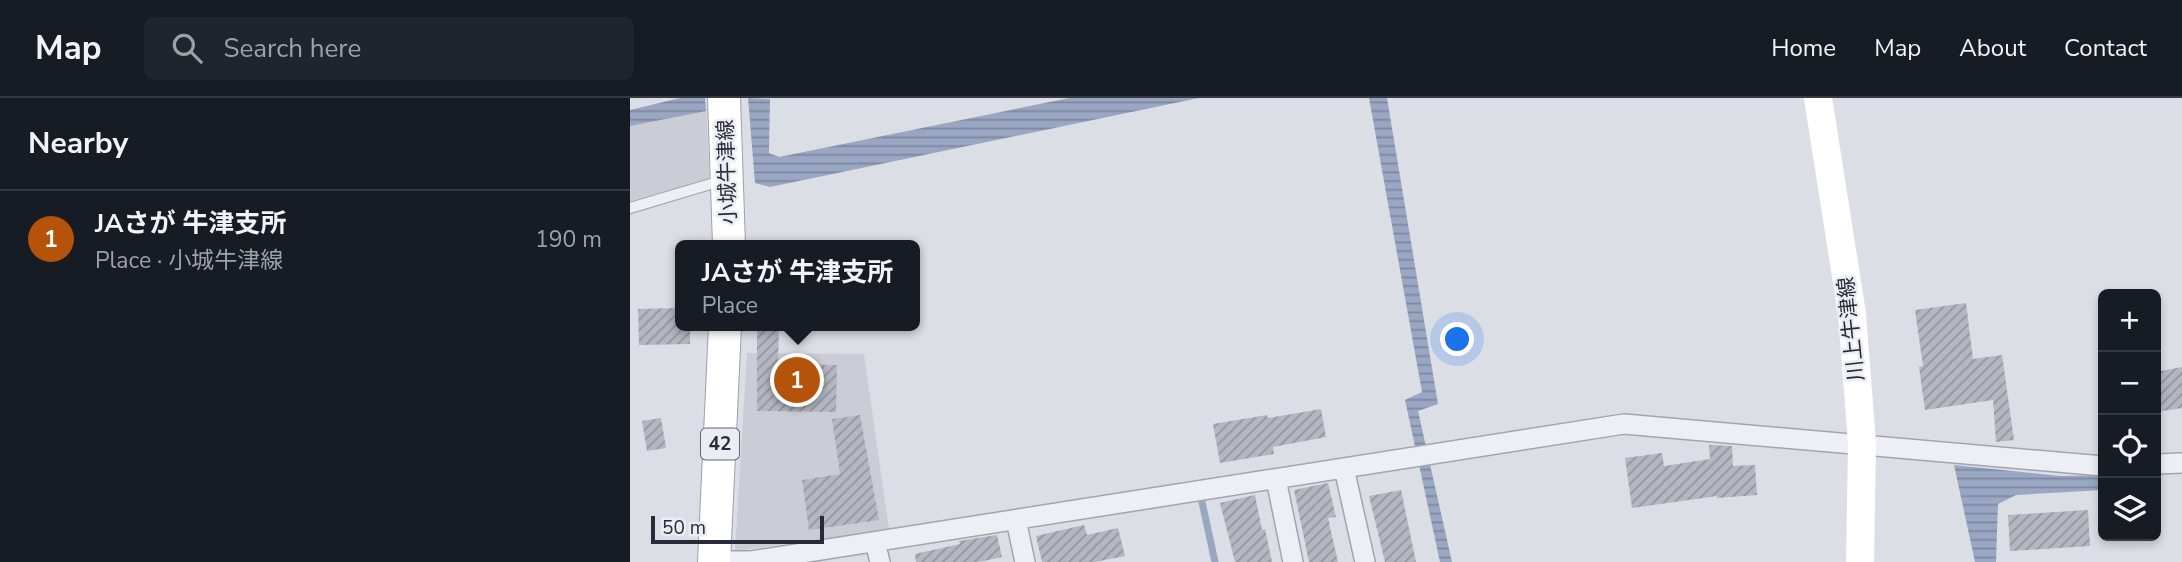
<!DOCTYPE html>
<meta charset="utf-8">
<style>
body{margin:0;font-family:"Nunito Sans","Noto Sans JP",sans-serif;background:#20242c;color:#f1f3f6}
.controls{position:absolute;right:21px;bottom:21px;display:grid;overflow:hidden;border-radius:10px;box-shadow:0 4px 10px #0003}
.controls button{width:63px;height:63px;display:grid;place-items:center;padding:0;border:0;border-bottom:2px solid #363941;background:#171b24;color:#f1f3f6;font:35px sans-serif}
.scale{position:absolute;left:21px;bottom:18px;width:173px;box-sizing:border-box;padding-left:7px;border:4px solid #272b3a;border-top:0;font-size:19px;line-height:24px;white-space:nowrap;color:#272b3a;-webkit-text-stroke:5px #ebedf3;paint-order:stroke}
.you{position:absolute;left:828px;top:242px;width:24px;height:24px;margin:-18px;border:5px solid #fff;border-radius:50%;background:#1a73e8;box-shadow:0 0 0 10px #1a73e833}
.badge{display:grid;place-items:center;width:46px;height:46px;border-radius:50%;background:#b45309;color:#fff;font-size:23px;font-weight:700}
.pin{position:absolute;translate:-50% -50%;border:4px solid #fff;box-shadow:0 2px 7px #0006}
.popup{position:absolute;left:45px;top:142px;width:245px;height:91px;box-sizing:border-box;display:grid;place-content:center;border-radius:10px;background:#171b24;filter:drop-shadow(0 2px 5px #0005);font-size:23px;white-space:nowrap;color:#9ea1a6}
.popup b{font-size:26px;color:#f1f3f6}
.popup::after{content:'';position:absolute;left:50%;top:100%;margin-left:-14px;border:14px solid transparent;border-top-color:#171b24}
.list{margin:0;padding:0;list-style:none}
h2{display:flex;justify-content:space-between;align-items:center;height:91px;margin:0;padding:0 28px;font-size:30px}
h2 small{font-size:23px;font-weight:400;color:#9ea1a6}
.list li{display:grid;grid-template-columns:46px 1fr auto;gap:21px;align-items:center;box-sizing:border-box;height:98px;padding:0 28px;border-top:2px solid #363941}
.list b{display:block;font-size:26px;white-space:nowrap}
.list p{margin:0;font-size:23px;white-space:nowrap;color:#9ea1a6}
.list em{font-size:23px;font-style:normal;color:#9ea1a6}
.icon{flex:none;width:38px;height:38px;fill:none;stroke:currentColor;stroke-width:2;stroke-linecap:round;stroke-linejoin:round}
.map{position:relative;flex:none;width:1552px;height:464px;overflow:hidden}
header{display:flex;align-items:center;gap:42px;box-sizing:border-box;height:98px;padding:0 35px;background:#171b24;border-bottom:2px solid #363941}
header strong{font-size:33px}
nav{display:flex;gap:38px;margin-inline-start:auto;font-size:24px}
.search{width:490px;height:63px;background:#20242c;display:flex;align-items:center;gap:18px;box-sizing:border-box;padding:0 24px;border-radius:10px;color:#9ea1a6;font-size:26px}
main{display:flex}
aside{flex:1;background:#171b24}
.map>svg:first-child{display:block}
.built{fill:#cacdd6}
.water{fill:url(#water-rules)}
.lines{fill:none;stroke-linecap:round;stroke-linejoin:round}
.stream{stroke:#99a7c3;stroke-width:7}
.building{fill:url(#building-hatch)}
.service-casing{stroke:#a2a5ae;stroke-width:12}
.minor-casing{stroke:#a2a5ae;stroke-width:22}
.primary-casing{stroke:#9ca1b0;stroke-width:34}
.service{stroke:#eeeff4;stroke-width:10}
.minor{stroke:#eeeff4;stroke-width:19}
.secondary{stroke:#fff;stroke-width:28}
.primary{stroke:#fff;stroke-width:32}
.labels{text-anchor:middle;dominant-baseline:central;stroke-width:5;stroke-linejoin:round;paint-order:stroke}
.shield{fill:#ebedf3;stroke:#626572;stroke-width:2}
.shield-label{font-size:19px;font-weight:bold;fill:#272b3a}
.street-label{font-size:21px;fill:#272b3a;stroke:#ebedf3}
</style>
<header>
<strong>Map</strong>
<div class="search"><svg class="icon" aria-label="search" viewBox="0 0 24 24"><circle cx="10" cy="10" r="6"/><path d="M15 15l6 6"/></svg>Search here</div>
<nav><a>Home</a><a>Map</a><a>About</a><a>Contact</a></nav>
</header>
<main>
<aside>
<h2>Nearby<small></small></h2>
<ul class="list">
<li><span class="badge">1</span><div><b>JAさが 牛津支所</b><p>Place · 小城牛津線</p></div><em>190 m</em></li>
</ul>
</aside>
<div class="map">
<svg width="1552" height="464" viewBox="0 0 1552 464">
<defs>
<pattern id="water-rules" width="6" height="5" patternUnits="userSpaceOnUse" patternTransform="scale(1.75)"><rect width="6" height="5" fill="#99a7c3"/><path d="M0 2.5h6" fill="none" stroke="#7d889f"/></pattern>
<pattern id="building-hatch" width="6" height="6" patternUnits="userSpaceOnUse" patternTransform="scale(1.75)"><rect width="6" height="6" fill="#b4b7c1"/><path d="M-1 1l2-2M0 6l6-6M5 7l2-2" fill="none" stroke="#92959e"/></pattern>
</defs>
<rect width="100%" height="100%" fill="#dcdee5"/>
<path class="built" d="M 76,5 L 80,92 L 0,117 L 0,21 Z
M 117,255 L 234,256 L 259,432 L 105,453 Z"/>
<path class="water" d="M 50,0 L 75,0 L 76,13 L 0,28 L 0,12 Z
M 118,0 L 140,1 L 139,55 L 149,59 L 439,0 L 569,0 L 140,89 L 125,85 Z
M 739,0 L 757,0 L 808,306 L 788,313 L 822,464 L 810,464 L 775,302 L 792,294 Z
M 1324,367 L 1430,378 L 1473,377 L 1473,392 L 1386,397 L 1368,406 L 1366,464 L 1345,464 Z"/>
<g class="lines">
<path class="stream" d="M 572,404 L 585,464"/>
</g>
<path class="building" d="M 1336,205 L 1343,261 L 1372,257 L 1384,342 L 1366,344 L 1363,302 L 1295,312 L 1289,269 L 1293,268 L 1285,212 Z
M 50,210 L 50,228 L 60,228 L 60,246 L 9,247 L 8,211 Z
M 127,228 L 149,228 L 148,266 L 207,267 L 206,314 L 127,313 Z
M 1552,269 L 1552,310 L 1526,314 L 1526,274 Z
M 691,311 L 696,339 L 643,349 L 644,356 L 590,365 L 583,326 L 637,317 L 638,320 Z
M 230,317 L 249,422 L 179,432 L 172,382 L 210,376 L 202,321 Z
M 31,320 L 36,350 L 17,353 L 12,323 Z
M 1079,347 L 1102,348 L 1103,368 L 1125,367 L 1127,397 L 1087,400 L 1087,398 L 1002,410 L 995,360 L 1032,355 L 1034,368 L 1080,361 Z
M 698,385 L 706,419 L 698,420 L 708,464 L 679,464 L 664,392 Z
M 771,392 L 786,464 L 755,464 L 739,398 Z
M 625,397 L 632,432 L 635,431 L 642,464 L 605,464 L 590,405 Z
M 1458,412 L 1460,448 L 1380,453 L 1378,417 Z
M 454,427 L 457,437 L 488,430 L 495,458 L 465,464 L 412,464 L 406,438 Z
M 367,437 L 372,459 L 349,464 L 286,464 L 285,456 L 330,446 L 329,443 Z"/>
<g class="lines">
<g class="service-casing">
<path id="service" d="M 0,110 L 94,82"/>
</g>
<g class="minor-casing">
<path id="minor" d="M 1526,366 L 1552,365
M 714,370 L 735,464
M 646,381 L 663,464
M 386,422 L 395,464
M 245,444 L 250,464
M 84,463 L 121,463 L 994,326 L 1473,368"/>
</g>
<g class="primary-casing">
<path id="primary" d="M 94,0 L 99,147
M 84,464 L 95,228"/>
</g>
<use href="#service" class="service"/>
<use href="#minor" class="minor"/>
<path class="secondary" d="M 1188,0 L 1222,216 L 1232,345 L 1230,464"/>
<use href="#primary" class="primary"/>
</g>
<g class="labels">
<rect class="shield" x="71" y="330.5" width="38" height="31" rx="5"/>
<g class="shield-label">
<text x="90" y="346">42</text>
</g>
<g class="street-label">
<text transform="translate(97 74) rotate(-92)">小城牛津線</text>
<text transform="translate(1221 231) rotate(-96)">川上牛津線</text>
</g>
</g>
</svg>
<div class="controls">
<button>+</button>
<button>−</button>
<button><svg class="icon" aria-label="locate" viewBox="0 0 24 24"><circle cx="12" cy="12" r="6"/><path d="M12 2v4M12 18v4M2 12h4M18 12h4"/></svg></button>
<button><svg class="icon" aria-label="layers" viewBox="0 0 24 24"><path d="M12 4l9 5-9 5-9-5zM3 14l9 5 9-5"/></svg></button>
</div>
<div class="scale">50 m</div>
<div class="you"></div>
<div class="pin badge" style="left:167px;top:282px">1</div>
<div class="popup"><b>JAさが 牛津支所</b>Place</div>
</div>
</main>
